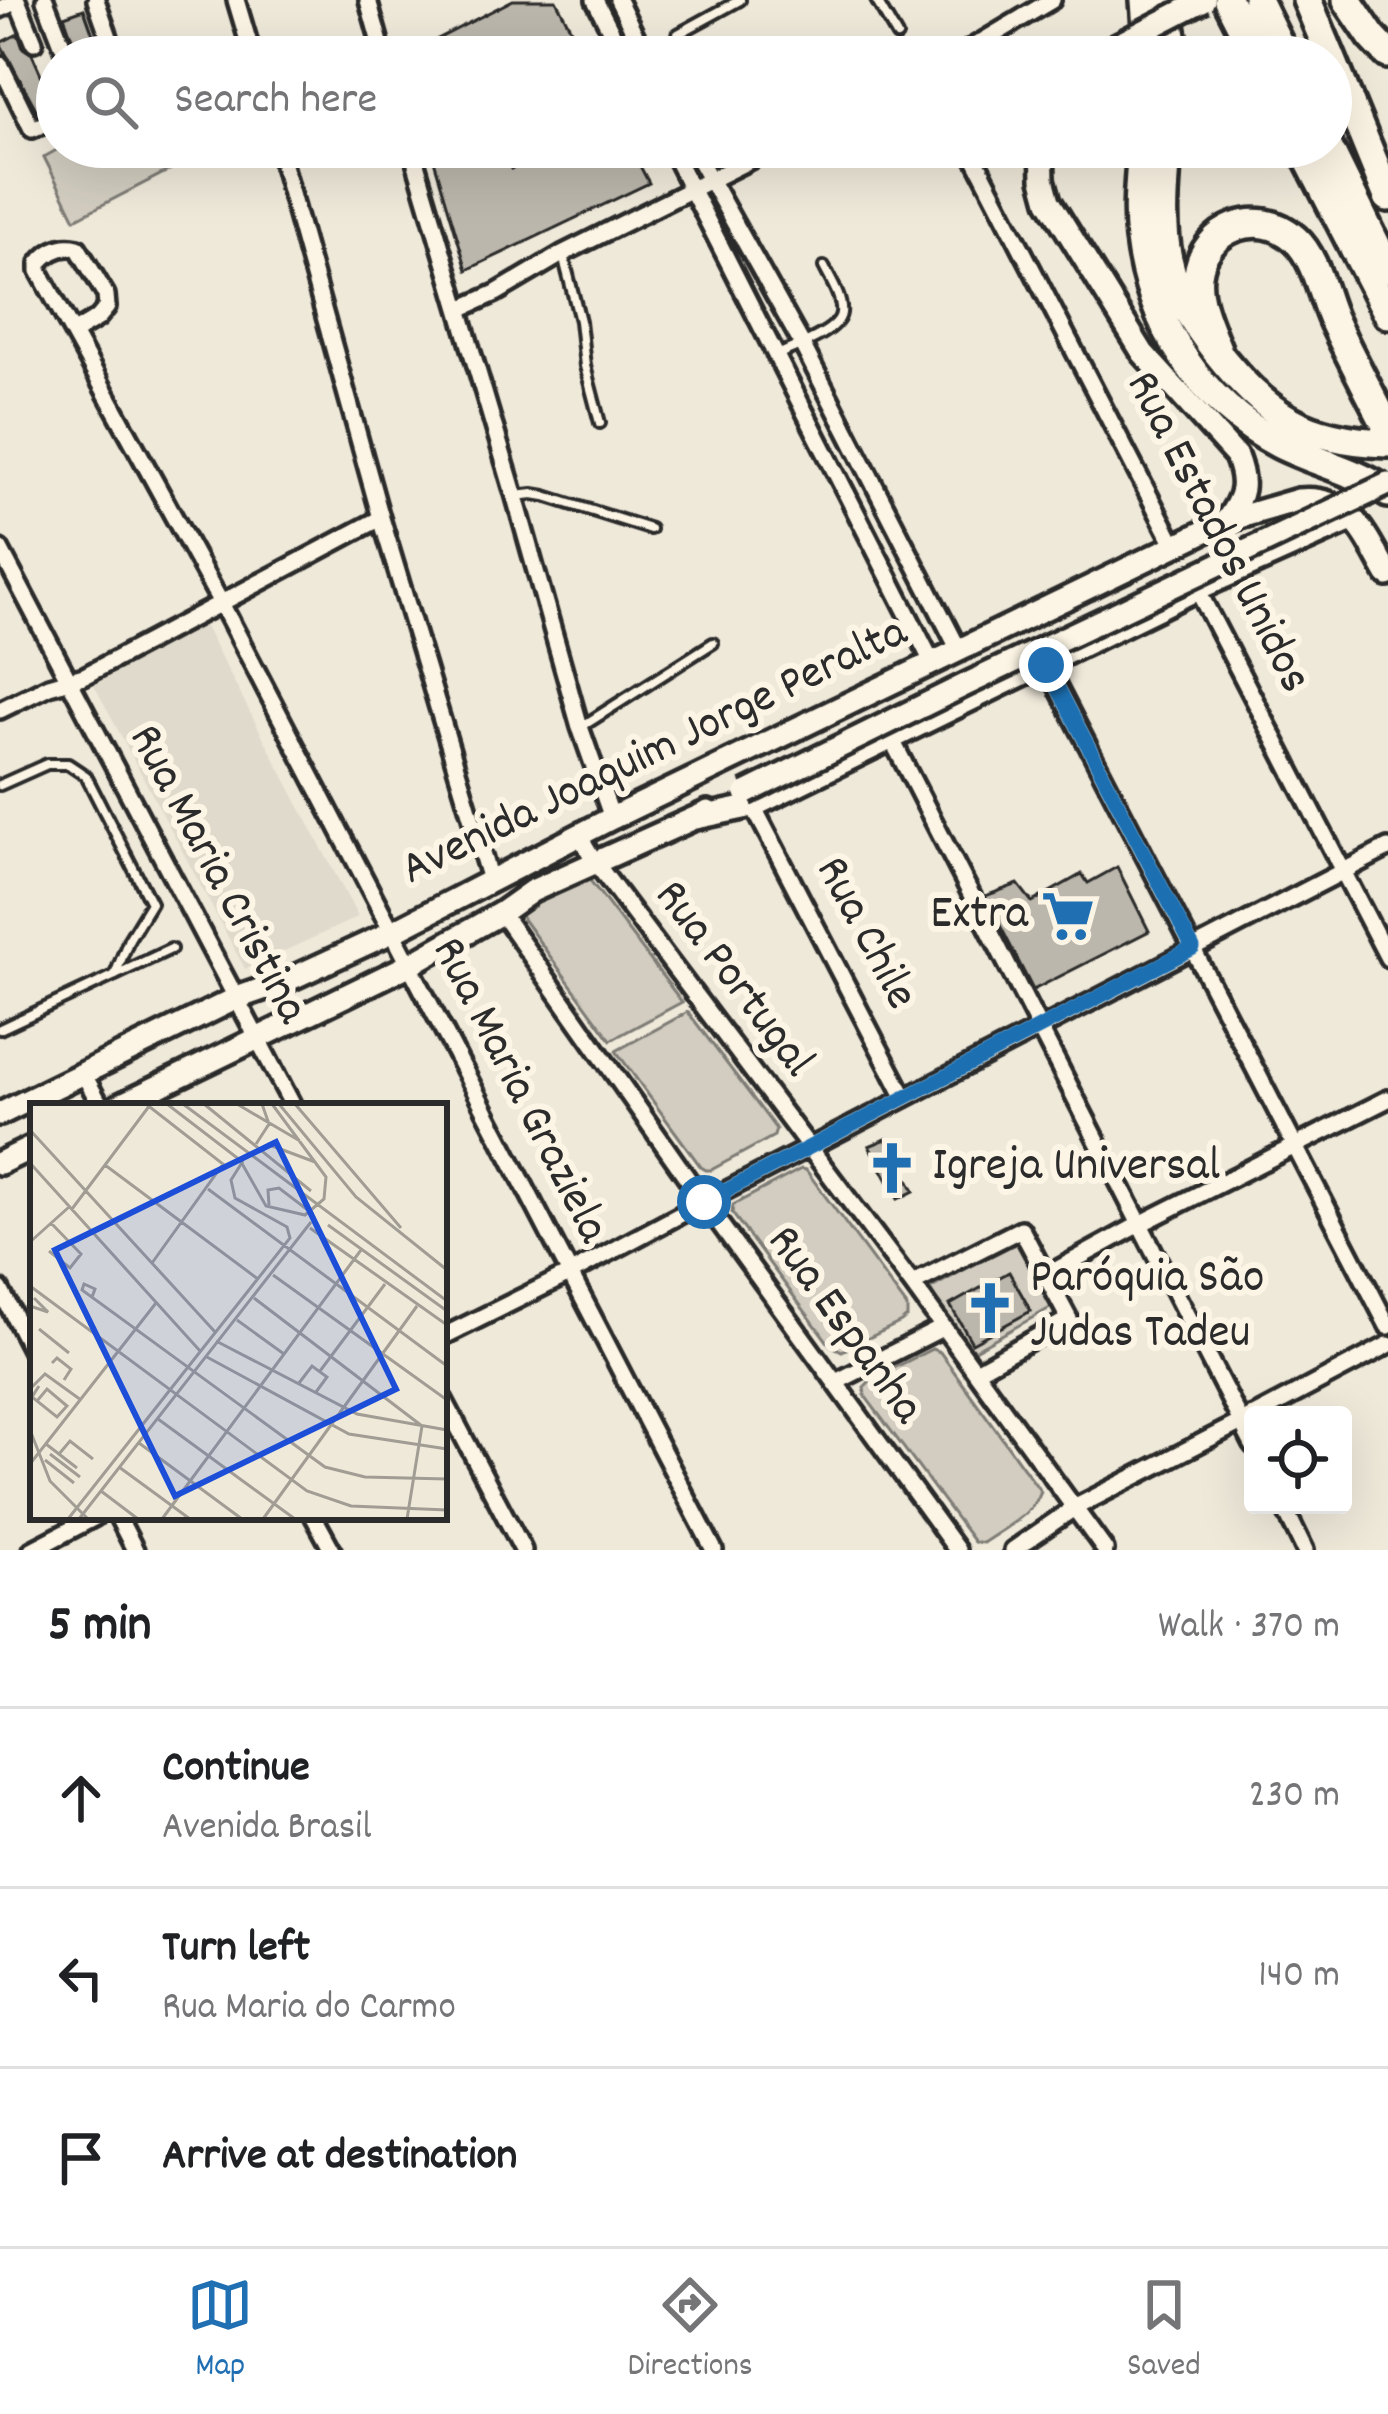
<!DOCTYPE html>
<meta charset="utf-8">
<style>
body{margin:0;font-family:Dekko,sans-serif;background:#f6f6f6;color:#202124}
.controls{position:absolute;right:36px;bottom:36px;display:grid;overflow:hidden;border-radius:12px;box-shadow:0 12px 48px #0002}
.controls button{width:108px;height:108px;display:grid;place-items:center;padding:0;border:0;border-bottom:3px solid #e0e0e0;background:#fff;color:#202124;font:60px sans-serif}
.stop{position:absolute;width:36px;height:36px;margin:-27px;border:9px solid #1f6fb2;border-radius:50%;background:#fff}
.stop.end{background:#1f6fb2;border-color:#fff;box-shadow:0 3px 12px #0008}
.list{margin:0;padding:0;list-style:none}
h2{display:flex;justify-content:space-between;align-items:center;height:156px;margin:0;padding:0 48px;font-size:51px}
h2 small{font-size:39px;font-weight:400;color:#757577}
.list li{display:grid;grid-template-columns:78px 1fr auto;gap:36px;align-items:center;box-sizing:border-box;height:180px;padding:0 48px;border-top:3px solid #e0e0e0}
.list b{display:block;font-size:45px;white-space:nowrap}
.list p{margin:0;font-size:39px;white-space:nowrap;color:#757577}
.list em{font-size:39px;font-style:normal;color:#757577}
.icon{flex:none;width:66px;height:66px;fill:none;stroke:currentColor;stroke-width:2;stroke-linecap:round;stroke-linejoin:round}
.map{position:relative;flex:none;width:1388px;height:1550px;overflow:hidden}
.search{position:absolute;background:#fff;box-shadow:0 12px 48px #0002;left:36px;right:36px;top:36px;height:132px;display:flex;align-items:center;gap:30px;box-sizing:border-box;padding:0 42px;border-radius:66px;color:#757577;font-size:45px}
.sheet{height:696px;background:#fff}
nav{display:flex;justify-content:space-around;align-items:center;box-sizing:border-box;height:168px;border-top:3px solid #e0e0e0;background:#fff;font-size:33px;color:#757577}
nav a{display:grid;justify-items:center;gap:6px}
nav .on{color:#1f6fb2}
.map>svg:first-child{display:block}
.built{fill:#e0dacc}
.green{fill:#d2cdc0;stroke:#7e7c76;stroke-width:3}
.building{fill:#bcb7ac;stroke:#2b2b2b;stroke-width:3}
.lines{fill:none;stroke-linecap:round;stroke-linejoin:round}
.lane-casing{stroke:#2b2b2b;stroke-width:16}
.street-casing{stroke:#2b2b2b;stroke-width:24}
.secondary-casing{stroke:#2b2b2b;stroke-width:30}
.highway-casing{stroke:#2b2b2b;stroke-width:36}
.lane{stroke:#fcf5e5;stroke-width:8}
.street{stroke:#fcf5e5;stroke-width:15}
.secondary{stroke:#fcf5e5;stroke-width:21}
.highway{stroke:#fcf5e5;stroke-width:27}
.secondary-bridge-casing{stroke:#2b2b2b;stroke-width:30;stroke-linecap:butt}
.secondary-bridge{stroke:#fcf5e5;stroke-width:21}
.route{stroke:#1f6fb2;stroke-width:15}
.labels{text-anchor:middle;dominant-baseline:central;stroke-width:12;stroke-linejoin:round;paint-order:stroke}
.street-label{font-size:48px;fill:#2b2b2b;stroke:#fcf5e5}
.poi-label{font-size:48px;fill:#2b2b2b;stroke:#fcf5e5;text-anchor:start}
.inset-road{fill:none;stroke:#a19d94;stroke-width:3}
.view{fill:#1d4ed8;fill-opacity:0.15;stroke:#1d4ed8;stroke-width:6}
.inset-edge{fill:none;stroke:#2b2b2b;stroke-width:6}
</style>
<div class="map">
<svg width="1388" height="1550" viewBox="0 0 1388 1550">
<rect width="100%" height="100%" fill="#efe9da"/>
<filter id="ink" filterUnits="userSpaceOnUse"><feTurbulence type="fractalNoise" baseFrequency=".00833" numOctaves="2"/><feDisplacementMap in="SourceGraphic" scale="24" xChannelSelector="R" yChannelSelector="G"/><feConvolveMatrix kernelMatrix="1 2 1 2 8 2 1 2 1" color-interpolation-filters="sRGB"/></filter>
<g filter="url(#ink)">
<path class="built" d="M 203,623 L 358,917 L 245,969 L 94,685 Z"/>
<path class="green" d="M 62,147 L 172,147 L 181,164 L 75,219 L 44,157 Z
M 589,879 L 682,1002 L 611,1040 L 520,915 L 523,909 Z
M 688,1012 L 776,1129 L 774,1136 L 711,1170 L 706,1170 L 701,1167 L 616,1051 Z
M 801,1169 L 806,1170 L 907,1307 L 907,1317 L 901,1322 L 842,1351 L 830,1345 L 732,1213 L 733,1205 Z
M 1015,1241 L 1052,1307 L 967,1354 L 930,1289 Z
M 932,1349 L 940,1352 L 1041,1492 C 1033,1514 1003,1529 983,1543 L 974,1542 L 865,1396 L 864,1387 L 872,1379 Z"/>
<path class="building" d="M 513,0 L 556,0 L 575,37 L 537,57 L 403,57 Z
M 84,9 L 101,57 L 79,57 L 64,16 Z
M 18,34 L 23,48 L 32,54 L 54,104 L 37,111 L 0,43 Z
M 430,147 L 499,147 L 511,169 L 554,147 L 630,147 L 649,183 L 467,270 Z
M 1117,867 L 1149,931 L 1033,990 L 985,896 L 1018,884 L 1032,902 L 1082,874 L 1088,883 Z
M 886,1139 L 914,1191 L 898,1199 L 869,1146 Z
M 1009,1272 L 1031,1311 L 972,1343 L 950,1305 Z"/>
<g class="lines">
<g class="lane-casing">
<path id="lane" d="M 876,0 L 897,36
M 678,34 L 740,0
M 563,255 L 580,321 L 585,366 L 600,423
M 777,355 C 794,347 839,332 841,313 C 843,299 830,279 824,267
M 516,496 L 533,494 L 545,496 L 650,529
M 581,727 L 713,643
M 0,785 L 47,764 L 68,764 L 86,776 L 151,903 L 129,939 L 115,975
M 0,1029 L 171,949"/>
</g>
<g class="street-casing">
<path id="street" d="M 17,0 L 34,42
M 45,0 L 67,57
M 96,0 L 116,57
M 236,0 L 253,57
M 368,0 L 384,57
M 595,0 L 624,57
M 618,0 L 646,57
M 0,9 L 17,1
M 956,57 L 1052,0
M 0,64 L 32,129 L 57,119
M 278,147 L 381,518 L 490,880
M 411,147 L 515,497 L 580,727 L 612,818
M 670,147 L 932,662
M 692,147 L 802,344 L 959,650
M 969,147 L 1175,546
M 460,309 L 496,293 L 562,254 L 776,147
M 73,333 L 98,318 L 107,307 L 106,295 L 78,248 C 62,244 49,251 39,263 L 39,271 L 221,603 L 714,1550
M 0,549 L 293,1106
M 1197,589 L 1388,958
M 1046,665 L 1388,1326
M 0,710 L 49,686 L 84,676 L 381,518
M 891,738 C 1010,975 1134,1209 1253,1445
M 753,806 L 905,1098
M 579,835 L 595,862 L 912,1284 L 1105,1550
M 501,913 L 704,1202 L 957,1550
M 84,1075 L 101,1106
M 1047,1275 L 1142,1223 L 1388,1099
M 912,1284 L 1021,1229 L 1069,1319 L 976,1371
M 0,1289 L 33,1353
M 444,1336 L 569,1274 L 704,1202 L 1388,848
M 836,1382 L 942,1328
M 444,1400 L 523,1550
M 1256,1415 L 1388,1345
M 1283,1505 L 1305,1550
M 118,1517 L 135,1550
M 314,1517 L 332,1550
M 32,1550 L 95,1517
M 1013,1550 L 1074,1508 L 1253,1416"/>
</g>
<g class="secondary-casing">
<path id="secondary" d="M 1226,521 L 1298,500 C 1351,494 1366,537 1388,575
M 696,818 L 753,806 L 1197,589 L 1354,519
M 118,1106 L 409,965 L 501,913 L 532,891 L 708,812
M 0,1114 L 237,998 L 288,980 L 392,932 L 612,818 L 1226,521 C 1244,496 1247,484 1236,456 L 1143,353 L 1049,201 L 1043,179 L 1042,147
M 0,1163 L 33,1147"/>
</g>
<g class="highway-casing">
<path id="highway" d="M 1145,0 L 1149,57
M 1165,0 L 1173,41 L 1172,57
M 1228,0 L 1257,57
M 1257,0 L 1285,57
M 1307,0 L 1331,57
M 1347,0 L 1372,37 L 1388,54
M 1331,57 L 1388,197
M 1142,147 C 1140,178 1136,208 1140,239 C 1150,325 1202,404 1279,444 C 1314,462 1355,470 1388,493
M 1167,147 C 1165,184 1160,223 1168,259 C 1176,295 1192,321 1215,350 C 1266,414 1304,441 1388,443
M 1302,147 L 1388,314
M 1328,147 L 1388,269
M 1219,354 C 1210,330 1195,301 1198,275 C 1203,228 1260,206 1295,239 C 1317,259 1322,297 1334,322 C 1351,358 1370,393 1388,429"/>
</g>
<use href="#lane" class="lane"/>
<use href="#street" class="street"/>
<use href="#secondary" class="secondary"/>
<use href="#highway" class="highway"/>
<g class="secondary-bridge-casing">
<path id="secondary-bridge" d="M 1094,57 L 1204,0
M 746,793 L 965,685 L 1388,484"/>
</g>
<use href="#secondary-bridge" class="secondary-bridge"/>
</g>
</g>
<g class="lines" filter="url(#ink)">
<path class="route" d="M 704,1202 L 1193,948 L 1046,665"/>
</g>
<defs>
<g id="supermarket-bare" transform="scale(4.14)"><path d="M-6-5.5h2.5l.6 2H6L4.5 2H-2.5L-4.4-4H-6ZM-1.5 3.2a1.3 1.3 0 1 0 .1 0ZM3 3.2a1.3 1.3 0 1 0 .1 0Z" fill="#1f6fb2" stroke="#fcf5e5" stroke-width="2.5" paint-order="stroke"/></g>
<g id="church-bare" transform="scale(4.14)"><path d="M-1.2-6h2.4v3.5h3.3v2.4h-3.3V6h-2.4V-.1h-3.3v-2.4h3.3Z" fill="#1f6fb2" stroke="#fcf5e5" stroke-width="2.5" paint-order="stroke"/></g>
</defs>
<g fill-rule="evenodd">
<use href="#supermarket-bare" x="1068" y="916"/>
<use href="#church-bare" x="892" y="1168"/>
<use href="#church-bare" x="990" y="1308"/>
</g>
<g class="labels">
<g class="street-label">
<text transform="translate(1216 533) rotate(63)">Rua Estados Unidos</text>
<text transform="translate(655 753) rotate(-26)">Avenida Joaquim Jorge Peralta</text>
<text transform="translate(216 875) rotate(62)">Rua Maria Cristina</text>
<text transform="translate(864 934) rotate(62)">Rua Chile</text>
<text transform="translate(732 980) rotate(53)">Rua Portugal</text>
<text transform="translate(518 1091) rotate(63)">Rua Maria Graziela</text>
<text transform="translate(843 1326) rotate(54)">Rua Espanha</text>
</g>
<g class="poi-label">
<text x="1028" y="916" text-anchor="end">Extra</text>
<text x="932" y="1168">Igreja Universal</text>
<text x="1030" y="1280">Paróquia São<tspan x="1030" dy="55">Judas Tadeu</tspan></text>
</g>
</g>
<g transform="translate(30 1103)">
<rect width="417" height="417" fill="#efe9da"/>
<path class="inset-road" d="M 116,1 L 193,61 L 122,160M 137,1 L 210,57 L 236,103 L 275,112 L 294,96 L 296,74 L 242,1M 153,1 L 417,198M 174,1 L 281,88M 207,1 L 270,38M 249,1 L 326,94 L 417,167M 265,1 L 371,125M 0,27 L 186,230M 226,41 L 239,21 L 232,1M 237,41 L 285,59M 0,60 L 171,249M 75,62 L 228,176M 178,86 L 417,263M 239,102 L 238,87 L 249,85 L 283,111M 42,106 L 120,2M 298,122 L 417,208M 280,125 L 417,222M 0,139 L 39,104M 19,148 L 40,165 L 51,151 L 21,120M 243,172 L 417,297M 0,183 L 277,388 L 321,403 L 417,407M 62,194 L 65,186 L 54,181 L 52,187 L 295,364 L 335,374 L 417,376M 224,195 L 392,323 L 377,416M 0,203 L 18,209 L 4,195M 207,217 L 254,251M 9,226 L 39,250M 186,238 L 327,311 L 417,327M 175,253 L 319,331 L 417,346M 22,260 L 27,255 L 41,266 L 34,277M 290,268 L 355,181M 269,280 L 282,263 L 297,274 L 286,289M 1,285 L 15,271 L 51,297M 7,298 L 17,286 L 37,303 L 27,314 L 2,294 L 9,283M 128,316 L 265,416M 0,327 L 20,378 L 58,416M 109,340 L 212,416M 16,341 L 47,365M 20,351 L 50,374M 29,351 L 40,338 L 63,356M 15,357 L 44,380M 0,361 L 126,200M 89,364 L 160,416M 71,388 L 108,416M 38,416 L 260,135 L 257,124 L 205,95 L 201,77 L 213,58M 49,416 L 281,119M 132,416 L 331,147M 233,416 L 387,203"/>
<path class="view" d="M 246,39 L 366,286 L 145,393 L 25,147 Z"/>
<rect width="417" height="417" class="inset-edge"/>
</g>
</svg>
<div class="controls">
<button><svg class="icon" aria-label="locate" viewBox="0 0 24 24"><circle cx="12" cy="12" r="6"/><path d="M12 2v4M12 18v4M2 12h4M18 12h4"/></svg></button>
</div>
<div class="stop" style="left:704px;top:1202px"></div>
<div class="stop end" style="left:1046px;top:665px"></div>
<div class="search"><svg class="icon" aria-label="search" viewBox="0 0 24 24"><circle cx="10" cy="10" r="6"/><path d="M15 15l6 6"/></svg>Search here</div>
</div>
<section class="sheet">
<h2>5 min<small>Walk · 370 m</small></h2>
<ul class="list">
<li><svg class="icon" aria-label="ahead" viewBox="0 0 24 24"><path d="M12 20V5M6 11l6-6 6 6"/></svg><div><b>Continue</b><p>Avenida Brasil</p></div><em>230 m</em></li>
<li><svg class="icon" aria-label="left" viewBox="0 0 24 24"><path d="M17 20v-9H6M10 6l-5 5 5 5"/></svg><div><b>Turn left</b><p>Rua Maria do Carmo</p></div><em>140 m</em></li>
<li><svg class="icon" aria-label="arrive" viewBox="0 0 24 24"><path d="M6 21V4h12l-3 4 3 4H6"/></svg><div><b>Arrive at destination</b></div></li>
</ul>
</section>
<nav>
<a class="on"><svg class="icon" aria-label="map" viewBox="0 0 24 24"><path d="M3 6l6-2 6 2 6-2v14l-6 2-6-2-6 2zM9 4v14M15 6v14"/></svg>Map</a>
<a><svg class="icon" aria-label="directions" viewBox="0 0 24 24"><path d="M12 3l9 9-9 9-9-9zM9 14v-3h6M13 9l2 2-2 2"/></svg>Directions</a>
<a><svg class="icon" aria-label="saved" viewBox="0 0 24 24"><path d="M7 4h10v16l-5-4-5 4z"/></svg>Saved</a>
</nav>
